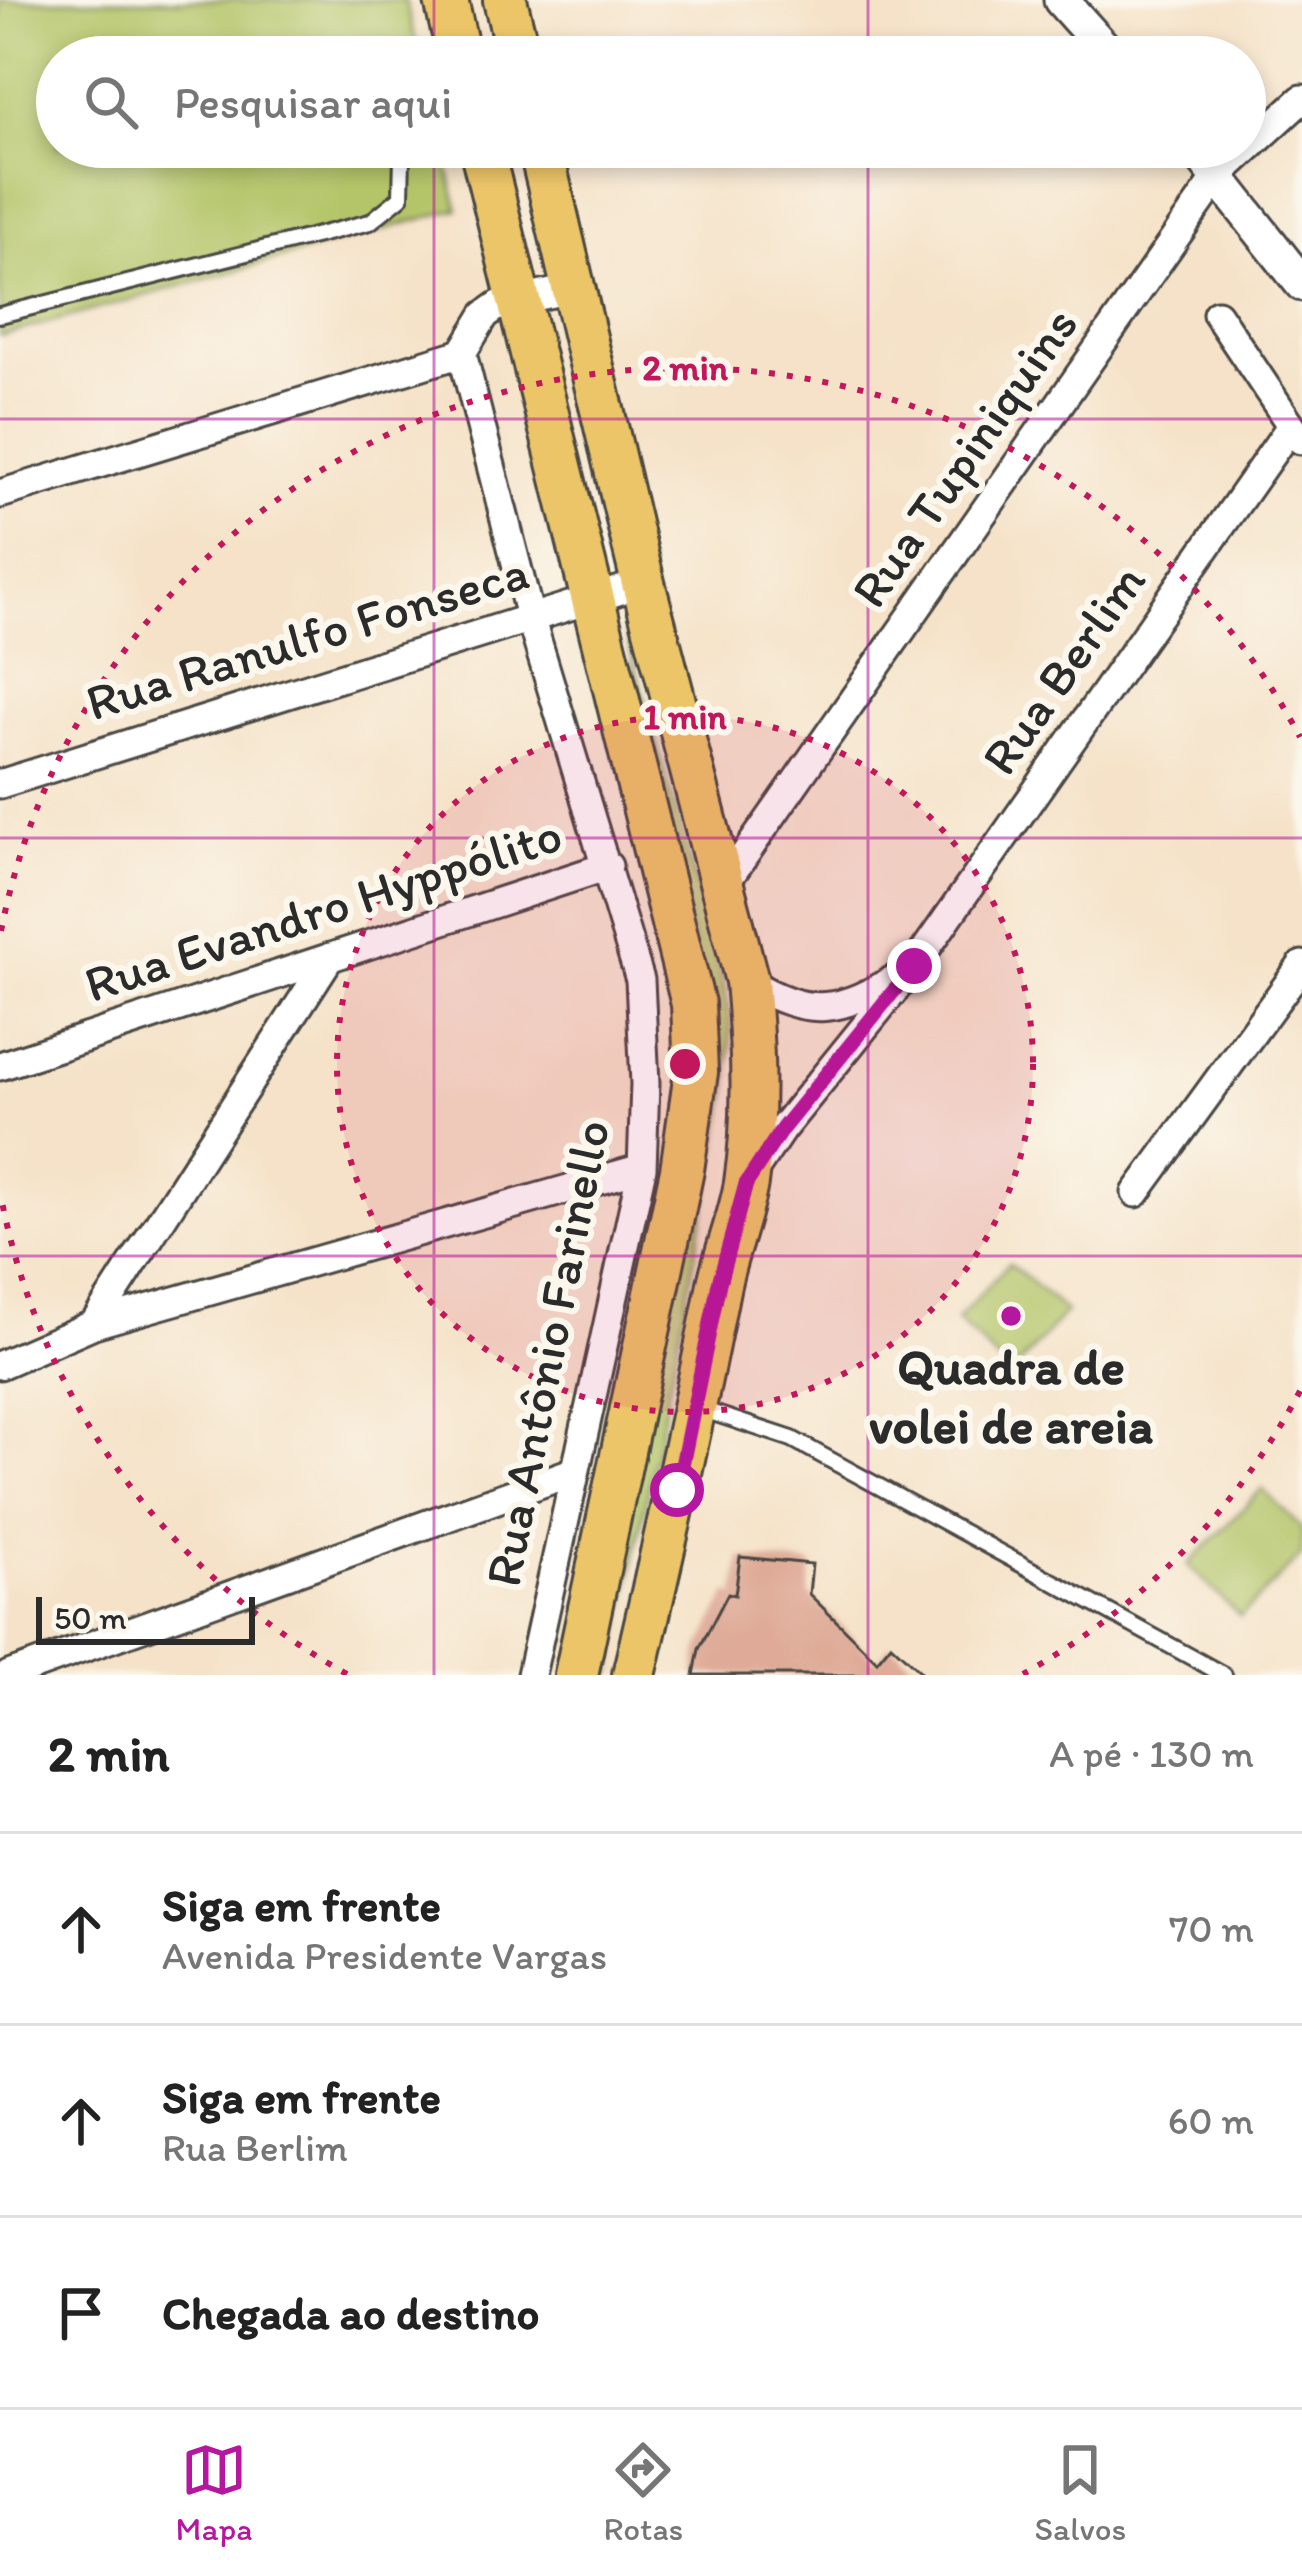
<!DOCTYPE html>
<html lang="pt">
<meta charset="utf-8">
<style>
body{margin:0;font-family:Itim,sans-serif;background:#f6f6f6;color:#222}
.scale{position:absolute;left:36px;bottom:30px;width:219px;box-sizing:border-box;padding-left:12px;border:6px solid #2b2b2b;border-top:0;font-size:33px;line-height:42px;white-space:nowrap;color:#2b2b2b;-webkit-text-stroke:9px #fbf7ec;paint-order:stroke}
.stop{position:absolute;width:36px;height:36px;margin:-27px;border:9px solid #b5179e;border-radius:50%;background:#fff}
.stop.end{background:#b5179e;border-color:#fff;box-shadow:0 3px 12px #0008}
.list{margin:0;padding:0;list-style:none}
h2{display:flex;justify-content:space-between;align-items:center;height:156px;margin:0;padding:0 48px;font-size:51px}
h2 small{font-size:39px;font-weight:400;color:#767676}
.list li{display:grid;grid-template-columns:78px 1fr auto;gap:36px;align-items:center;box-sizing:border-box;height:192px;padding:0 48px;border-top:3px solid #e0e0e0}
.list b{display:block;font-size:45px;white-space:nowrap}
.list p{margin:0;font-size:39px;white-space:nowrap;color:#767676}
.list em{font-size:39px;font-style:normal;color:#767676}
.icon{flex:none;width:66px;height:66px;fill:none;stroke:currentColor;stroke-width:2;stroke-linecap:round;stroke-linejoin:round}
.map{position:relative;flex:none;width:1302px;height:1675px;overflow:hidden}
.search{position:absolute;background:#fff;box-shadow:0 6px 18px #0003;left:36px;right:36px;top:36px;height:132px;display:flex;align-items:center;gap:30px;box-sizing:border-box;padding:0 42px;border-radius:66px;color:#767676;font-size:45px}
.sheet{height:732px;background:#fff}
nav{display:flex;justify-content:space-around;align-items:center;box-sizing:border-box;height:168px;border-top:3px solid #e0e0e0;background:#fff;font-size:33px;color:#767676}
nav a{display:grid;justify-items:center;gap:6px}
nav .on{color:#b5179e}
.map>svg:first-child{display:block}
.green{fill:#b4c569;stroke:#70784a;stroke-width:3}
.building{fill:#dfab98}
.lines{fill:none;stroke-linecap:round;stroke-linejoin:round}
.service-casing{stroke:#494643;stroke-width:20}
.minor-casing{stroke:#494643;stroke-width:33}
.tertiary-casing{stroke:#494643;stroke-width:39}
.primary-casing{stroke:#494643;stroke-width:48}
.service{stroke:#fff;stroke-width:14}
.minor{stroke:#fff;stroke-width:27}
.tertiary{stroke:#fff;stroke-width:33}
.primary{stroke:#edc569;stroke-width:42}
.route{stroke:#b5179e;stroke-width:15}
.grid{fill:none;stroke:#b5179e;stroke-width:3;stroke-opacity:0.55}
.ring{fill:none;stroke:#c2185b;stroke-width:6;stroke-dasharray:6 12}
.poi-dot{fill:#b5179e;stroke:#fbf7ec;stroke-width:4.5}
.labels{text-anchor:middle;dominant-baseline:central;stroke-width:12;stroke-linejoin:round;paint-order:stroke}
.street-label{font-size:51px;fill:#2b2b2b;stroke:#fbf7ec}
.poi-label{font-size:51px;font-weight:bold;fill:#2b2b2b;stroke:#fbf7ec}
.centre{fill:#c2185b;stroke:#fbf7ec;stroke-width:6}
.ring-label{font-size:36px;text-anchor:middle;font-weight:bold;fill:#c2185b;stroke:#fbf7ec;stroke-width:12;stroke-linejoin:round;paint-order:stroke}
</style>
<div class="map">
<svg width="1302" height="1675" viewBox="0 0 1302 1675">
<rect width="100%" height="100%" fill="#fbf7ec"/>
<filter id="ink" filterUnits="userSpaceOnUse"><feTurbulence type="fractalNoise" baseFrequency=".00833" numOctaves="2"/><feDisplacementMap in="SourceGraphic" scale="24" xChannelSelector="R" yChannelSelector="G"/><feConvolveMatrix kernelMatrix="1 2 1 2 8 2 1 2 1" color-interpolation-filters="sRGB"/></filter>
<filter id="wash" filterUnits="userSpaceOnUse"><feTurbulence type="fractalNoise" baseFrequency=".004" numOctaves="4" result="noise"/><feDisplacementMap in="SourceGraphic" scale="48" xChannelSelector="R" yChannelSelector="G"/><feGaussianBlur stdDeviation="2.7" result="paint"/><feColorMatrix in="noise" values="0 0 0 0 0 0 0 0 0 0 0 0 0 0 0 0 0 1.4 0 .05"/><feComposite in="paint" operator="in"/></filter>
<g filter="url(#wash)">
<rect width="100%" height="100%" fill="#f5e2c8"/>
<path class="green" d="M 0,0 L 405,0 L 420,57 L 57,57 L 57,147 L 443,147 L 458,209 L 0,336 Z
M 621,613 L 723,981 L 731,1028 L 728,1093 L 611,1675 L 593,1675 L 716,1071 L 666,807 Z
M 1009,1263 L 1066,1312 L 1011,1374 L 957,1320 Z
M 1262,1489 L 1302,1529 L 1302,1555 L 1240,1617 L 1188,1565 Z"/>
<g id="blocks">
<path class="building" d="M 740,1557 L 812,1564 L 809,1594 L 877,1661 L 891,1644 L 924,1675 L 694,1675 L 699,1649 L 715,1618 L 728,1593 L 735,1595 Z"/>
</g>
</g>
<g filter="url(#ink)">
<use href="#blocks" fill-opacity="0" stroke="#494643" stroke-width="3"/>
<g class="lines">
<g class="service-casing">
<path id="service" d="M 0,315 L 370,222 L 401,197 L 402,155
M 701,1409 L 792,1439 L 1224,1675"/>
</g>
<g class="minor-casing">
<path id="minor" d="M 1217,314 L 1301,440
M 462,353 L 530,617 L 640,980 L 645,1084 L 642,1168 L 531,1675
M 462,353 L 485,315 L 499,305 L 574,288
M 0,494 L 462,353
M 0,784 L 643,583
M 723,886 L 1219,175 L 1302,99
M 747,981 C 811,1019 839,1013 901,975
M 0,1066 L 608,866
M 753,1172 L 782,1129 L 914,966 L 1291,426
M 1136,1193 L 1302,965
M 94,1324 L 330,957
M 0,1365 L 94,1324 L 642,1168
M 9,1675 L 575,1471"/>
</g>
<g class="tertiary-casing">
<path id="tertiary" d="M 1061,0 L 1112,57
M 1194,147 L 1302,284"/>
</g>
<g class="primary-casing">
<path id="primary" d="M 446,0 L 459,57
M 505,0 L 519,57
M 481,147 L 693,1004 L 696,1072 L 682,1170 L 576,1675
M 540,147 L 643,583 L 747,981 C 753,1047 756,1116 746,1183 C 740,1219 725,1253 718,1289 C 693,1419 664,1547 634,1675"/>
</g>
<use href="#service" class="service"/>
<use href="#minor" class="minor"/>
<use href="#tertiary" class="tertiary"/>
<use href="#primary" class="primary"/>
</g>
</g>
<g class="lines" filter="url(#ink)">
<path class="route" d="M 677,1490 L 719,1283 L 746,1184 L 782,1129 L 914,966"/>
</g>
<path class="grid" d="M 434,0 L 434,57M 868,0 L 868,57M 434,147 L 434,1675M 868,147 L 868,1675M 0,419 L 1302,419M 0,838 L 1302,838M 0,1256 L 1302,1256"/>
<circle cx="685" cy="1064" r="348" fill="#c2185b" fill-opacity=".12"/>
<g class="ring">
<circle cx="685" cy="1064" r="348"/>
<path d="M1300 1391A697 697 0 0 1 1023 1674M347 1674A697 697 0 0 1 1 1197M1 931A697 697 0 0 1 1300 737"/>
</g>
<circle class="poi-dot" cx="1011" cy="1316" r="12"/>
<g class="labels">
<g class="street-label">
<text transform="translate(964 457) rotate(-55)">Rua Tupiniquins</text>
<text transform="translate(307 637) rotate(-17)">Rua Ranulfo Fonseca</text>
<text transform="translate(1063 669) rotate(-55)">Rua Berlim</text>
<text transform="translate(323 909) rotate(-18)">Rua Evandro Hyppólito</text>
<text transform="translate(547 1353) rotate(-79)">Rua Antônio Farinello</text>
</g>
<g class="poi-label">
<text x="1011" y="1366">Quadra de<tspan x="1011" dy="59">volei de areia</tspan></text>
</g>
</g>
<circle cx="685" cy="1064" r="18" class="centre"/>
<g class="ring-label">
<text x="685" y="380">2 min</text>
<text x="685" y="729">1 min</text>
</g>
</svg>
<div class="scale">50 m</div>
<div class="stop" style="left:677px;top:1490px"></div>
<div class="stop end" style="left:914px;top:966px"></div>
<div class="search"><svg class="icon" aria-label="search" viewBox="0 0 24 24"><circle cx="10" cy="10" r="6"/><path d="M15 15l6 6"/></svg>Pesquisar aqui</div>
</div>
<section class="sheet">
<h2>2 min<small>A pé · 130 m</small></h2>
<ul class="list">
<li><svg class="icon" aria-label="ahead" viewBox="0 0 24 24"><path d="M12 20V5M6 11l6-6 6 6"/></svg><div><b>Siga em frente</b><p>Avenida Presidente Vargas</p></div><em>70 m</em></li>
<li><svg class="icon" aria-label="ahead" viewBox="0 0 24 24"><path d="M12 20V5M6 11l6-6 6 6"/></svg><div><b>Siga em frente</b><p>Rua Berlim</p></div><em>60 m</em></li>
<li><svg class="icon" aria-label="arrive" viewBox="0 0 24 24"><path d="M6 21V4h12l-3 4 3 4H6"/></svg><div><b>Chegada ao destino</b></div></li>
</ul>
</section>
<nav>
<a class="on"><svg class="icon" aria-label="map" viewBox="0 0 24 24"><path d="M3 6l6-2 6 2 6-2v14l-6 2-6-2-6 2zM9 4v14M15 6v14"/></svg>Mapa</a>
<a><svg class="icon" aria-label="directions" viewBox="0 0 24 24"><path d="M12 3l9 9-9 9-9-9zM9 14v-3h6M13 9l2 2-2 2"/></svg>Rotas</a>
<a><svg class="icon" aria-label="saved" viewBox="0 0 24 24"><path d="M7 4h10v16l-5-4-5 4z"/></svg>Salvos</a>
</nav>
